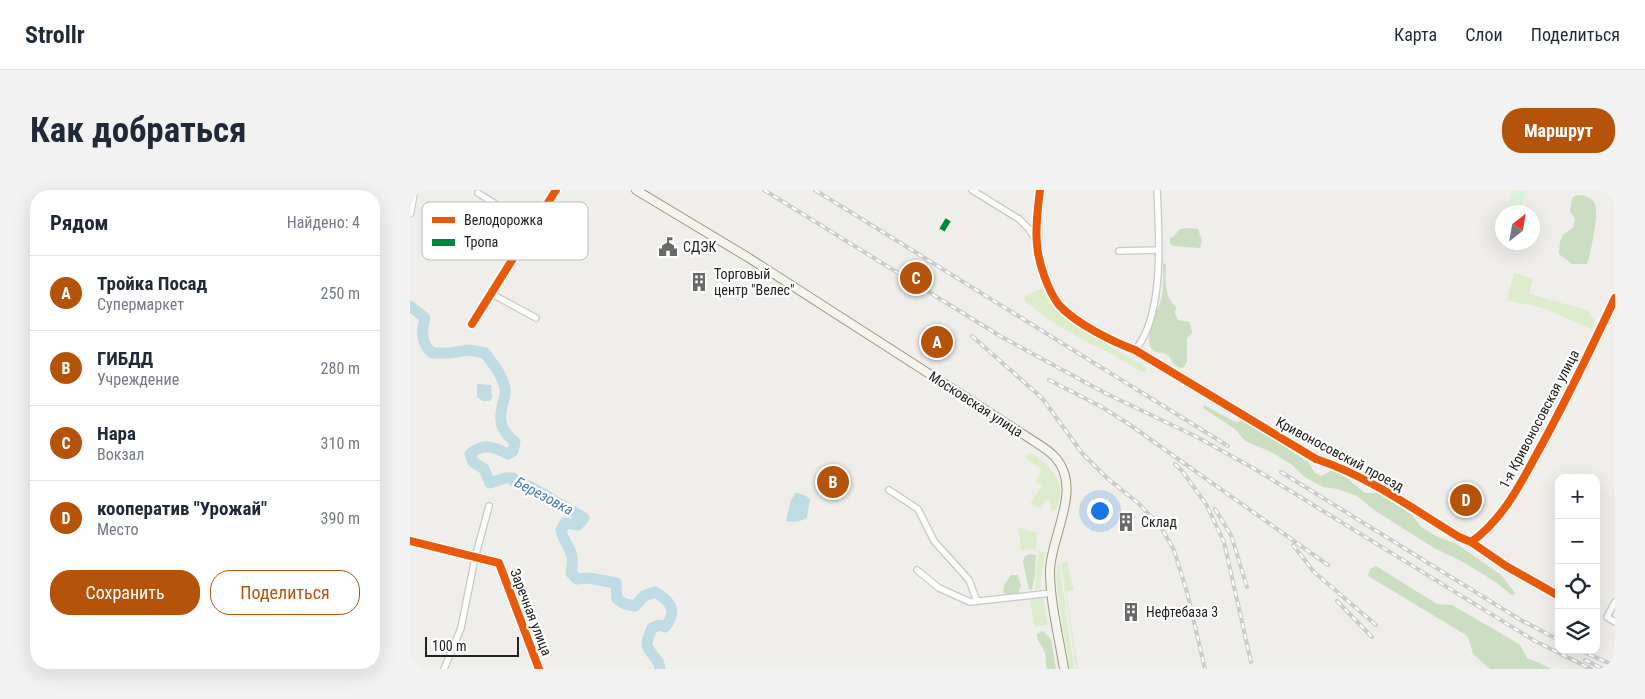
<!DOCTYPE html>
<html lang="ru">
<meta charset="utf-8">
<style>
body{margin:0;font-family:"Roboto Condensed",sans-serif;background:#f2f2f3;color:#1f2937}
.controls{position:absolute;right:15px;bottom:15px;display:grid;overflow:hidden;border-radius:10px;box-shadow:0 5px 20px #0002}
.controls button{width:45px;height:45px;display:grid;place-items:center;padding:0;border:0;border-bottom:1px solid #e0e1e3;background:#fff;color:#1f2937;font:25px sans-serif}
.compass{position:absolute;left:1085px;top:15px;width:45px;height:45px;border-radius:50%;background:#fff;box-shadow:0 5px 20px #0002;rotate:31deg}
.scale{position:absolute;left:15px;bottom:12px;width:94px;box-sizing:border-box;padding-left:5px;border:2px solid #222;border-top:0;font-size:14px;line-height:18px;white-space:nowrap;color:#222;-webkit-text-stroke:4px #fff;paint-order:stroke}
.you{position:absolute;left:689px;top:320px;width:18px;height:18px;margin:-12px;border:4px solid #fff;border-radius:50%;background:#1a73e8;box-shadow:0 0 0 8px #1a73e833}
.badge{display:grid;place-items:center;width:32px;height:32px;border-radius:50%;background:#b45309;color:#fff;font-size:16px;font-weight:700}
.pin{position:absolute;translate:-50% -50%;border:2px solid #fff;box-shadow:0 1px 5px #0006}
.list{margin:0;padding:0;list-style:none}
h2{display:flex;justify-content:space-between;align-items:center;height:65px;margin:0;padding:0 20px;font-size:21px}
h2 small{font-size:16px;font-weight:400;color:#747a83}
.list li{display:grid;grid-template-columns:32px 1fr auto;gap:15px;align-items:center;box-sizing:border-box;height:75px;padding:0 20px;border-top:1px solid #e0e1e3}
.list b{display:block;font-size:19px;white-space:nowrap}
.list p{margin:0;font-size:16px;white-space:nowrap;color:#747a83}
.list em{font-size:16px;font-style:normal;color:#747a83}
.actions{display:flex;gap:10px;padding:15px 20px}
.actions a{flex:1;padding:11px 0;border:1px solid #b45309;border-radius:20px;text-align:center;font-size:18px;color:#b45309}
.actions .main{background:#b45309;color:#fff}
.icon{flex:none;width:28px;height:28px;fill:none;stroke:currentColor;stroke-width:2;stroke-linecap:round;stroke-linejoin:round}
.map{position:relative;flex:none;width:1205px;height:479px;overflow:hidden;border-radius:20px}
header{display:flex;align-items:center;gap:30px;box-sizing:border-box;height:70px;padding:0 25px;background:#fff;border-bottom:1px solid #e0e1e3}
header strong{font-size:24px}
nav{display:flex;gap:28px;margin-inline-start:auto;font-size:18px}
.intro{display:flex;align-items:center;justify-content:space-between;box-sizing:border-box;height:120px;padding:0 30px}
h1{margin:0;font-size:35px}
.button{padding:12px 22px;border-radius:20px;background:#b45309;color:#fff;font-size:18px;font-weight:700}
main{display:flex;gap:30px;padding:0 30px}
aside{flex:1;background:#fff;border-radius:20px;box-shadow:0 5px 20px #0002}
.map>svg:first-child{display:block}
.grass{fill:#ddeccb}
.forest{fill:#cbdec1}
.park{fill:#daf5da}
.water{fill:#bfdbe3}
.lines{fill:none;stroke-linecap:round;stroke-linejoin:round}
.river{stroke:#bfdbe3;stroke-width:11}
.minor-casing{stroke:#c9c8c7;stroke-width:8}
.tertiary-casing{stroke:#c9c8c7;stroke-width:9}
.secondary-casing{stroke:#999a82;stroke-width:10}
.minor{stroke:#fdfcfc;stroke-width:5.5}
.tertiary{stroke:#fdfcfc;stroke-width:7}
.secondary{stroke:#f4f4ed;stroke-width:8}
.rail-casing{stroke:#ccc;stroke-width:4}
.rail{stroke:#fff;stroke-width:2;stroke-dasharray:5.5;stroke-linecap:butt}
.quiet{stroke:#00873e;stroke-width:6;stroke-dasharray:12 6;stroke-linecap:butt}
.cycleway-casing{stroke:#fff;stroke-width:11}
.cycleway{stroke:#e8590c;stroke-width:8}
.labels{text-anchor:middle;dominant-baseline:central;stroke-width:4.5;stroke-linejoin:round;paint-order:stroke}
.poi-label{font-size:14px;fill:#222;stroke:#fff;text-anchor:start}
.street-label{font-size:14px;fill:#222;stroke:#fff}
.water-label{font-size:15px;font-style:italic;fill:#4a7aab;stroke:#fff}
.key{fill:#fff;stroke:#bdbdbd;stroke-width:1}
.key-label{font-size:14px;fill:#222}
</style>
<header>
<strong>Strollr</strong>
<nav><a>Карта</a><a>Слои</a><a>Поделиться</a></nav>
</header>
<div class="intro"><h1>Как добраться</h1><a class="button">Маршрут</a></div>
<main>
<aside>
<h2>Рядом<small>Найдено: 4</small></h2>
<ul class="list">
<li><span class="badge">A</span><div><b>Тройка Посад</b><p>Супермаркет</p></div><em>250 m</em></li>
<li><span class="badge">B</span><div><b>ГИБДД</b><p>Учреждение</p></div><em>280 m</em></li>
<li><span class="badge">C</span><div><b>Нара</b><p>Вокзал</p></div><em>310 m</em></li>
<li><span class="badge">D</span><div><b>кооператив &quot;Урожай&quot;</b><p>Место</p></div><em>390 m</em></li>
</ul>
<div class="actions"><a class="main">Сохранить</a><a>Поделиться</a></div>
</aside>
<div class="map">
<svg width="1205" height="479" viewBox="0 0 1205 479">
<rect width="100%" height="100%" fill="#f0eeeb"/>
<path class="grass" d="M 1104,83 L 1123,88 L 1119,104 L 1180,121 L 1179,125 L 1185,129 L 1182,139 L 1133,118 L 1097,110 Z
M 633,98 C 646,129 704,159 733,175 L 737,180 L 732,182 L 686,155 L 684,156 L 642,132 L 615,111 L 615,106 Z
M 618,263 L 621,263 C 642,276 658,293 646,320 L 641,322 L 640,311 L 635,310 L 632,318 L 621,315 L 621,312 L 632,296 L 625,292 L 632,280 L 615,268 Z
M 608,337 L 627,343 L 626,359 L 611,360 Z
M 628,361 L 635,363 L 630,398 L 625,401 Z
M 657,371 L 664,400 L 656,402 L 668,479 L 666,479 L 651,374 Z
M 649,372 L 664,479 L 659,479 L 647,398 L 646,388 Z
M 633,409 L 638,435 L 625,437 L 620,410 Z"/>
<path class="forest" d="M 1172,5 C 1177,7 1182,8 1185,14 C 1189,22 1181,64 1177,74 L 1162,74 L 1149,64 C 1150,49 1150,45 1163,38 L 1165,28 L 1160,22 L 1162,8 L 1165,6 Z
M 778,38 L 788,39 L 792,50 L 790,58 L 763,56 L 760,54 L 760,48 L 764,46 L 770,39 Z
M 754,73 L 756,74 C 756,89 753,106 766,117 L 765,123 L 768,130 L 780,132 L 782,143 L 777,148 L 777,172 L 773,178 C 758,175 764,168 756,164 C 751,161 746,164 742,159 C 732,146 750,118 752,106 C 754,95 753,84 753,74 Z
M 794,215 L 825,232 L 833,231 L 846,237 L 899,273 L 904,282 L 911,286 L 923,280 L 938,289 L 955,303 L 969,303 L 1002,325 L 1011,337 L 1028,347 L 1047,354 L 1091,385 L 1106,404 L 1101,405 L 1087,393 L 1055,373 L 1024,358 L 964,320 L 947,306 L 928,299 L 913,297 L 896,288 L 881,274 L 861,262 L 835,251 L 825,239 L 793,218 Z
M 620,364 L 626,365 L 625,385 L 622,399 L 619,400 L 613,372 L 615,366 Z
M 966,376 L 1027,414 L 1042,415 L 1104,451 L 1110,455 L 1117,468 L 1130,473 L 1141,479 L 1080,479 L 1063,464 L 1059,450 L 1056,445 L 958,386 L 960,379 Z
M 601,385 L 608,385 L 611,396 L 608,403 L 601,405 L 593,403 L 594,395 Z
M 633,441 L 641,449 L 646,479 L 637,479 C 635,473 636,468 635,463 C 633,455 626,452 627,444 Z"/>
<path class="park" d="M 1102,0 L 1116,0 L 1111,22 L 1097,22 Z"/>
<path class="water" d="M 67,194 L 81,195 L 82,208 L 79,211 L 73,211 L 67,207 Z
M 386,302 L 396,306 L 400,309 L 397,328 C 391,331 384,333 376,331 L 381,310 Z"/>
<g class="lines">
<path class="river" d="M 0,116 L 15,128 C 11,142 11,153 22,163 L 40,163 L 59,160 L 75,163 C 83,174 92,184 95,198 C 96,202 95,205 94,209 C 88,229 89,239 105,252 L 103,261 L 98,264 C 84,257 74,252 60,264 L 63,272 L 74,279 L 80,293 L 95,288 L 103,288 L 104,292 L 121,297 L 174,328 L 168,335 L 155,333 L 151,340 C 156,361 166,357 161,383 L 167,389 L 179,388 L 206,393 L 207,409 L 215,414 L 225,416 L 234,406 L 245,402 C 261,411 268,421 255,437 L 249,435 L 242,438 C 240,443 237,449 237,454 C 238,464 250,468 250,479"/>
<g class="minor-casing">
<path id="minor" d="M 562,0 L 609,29 L 619,39 L 627,52
M 630,0 C 628,17 625,37 627,54 C 628,72 638,101 649,115 C 665,133 703,152 725,160 L 906,269 C 958,286 1003,319 1049,347 L 1061,352 L 1096,376 L 1149,406
M 68,3 L 123,38
M 709,61 L 748,60
M 82,104 L 126,128
M 62,134 L 146,0
M 725,160 C 755,125 749,44 747,0
M 479,300 L 508,319 L 524,351 L 559,390 L 567,411
M 0,351 L 89,373 L 129,479
M 1061,352 C 1093,330 1112,291 1130,258 C 1157,209 1181,159 1205,108
M 507,380 L 529,398 L 560,412 L 642,403
M 1205,412 L 1197,427 L 1205,432
M 34,479 L 51,438 L 65,368 L 79,316"/>
</g>
<g class="tertiary-casing">
<path id="tertiary" d="M 0,23 L 4,0"/>
</g>
<g class="secondary-casing">
<path id="secondary" d="M 226,0 L 339,68 L 619,248 C 628,254 637,259 644,266 C 674,297 641,345 640,380 C 640,413 649,447 654,479"/>
</g>
<use href="#minor" class="minor"/>
<use href="#tertiary" class="tertiary"/>
<use href="#secondary" class="secondary"/>
<g class="rail-casing">
<path id="rail" d="M 354,0 L 590,146 L 695,203 L 785,246 L 843,278 L 1125,451 L 1181,479
M 405,0 L 818,256
M 562,146 L 632,208 L 672,263 L 697,288 L 728,313 L 751,337 L 764,360 L 777,402 L 795,479
M 639,190 L 692,217 L 720,235 L 918,375
M 765,274 L 772,281 L 796,314 L 814,352 L 841,472
M 871,282 L 1109,429 L 1149,450
M 805,319 L 821,345 L 837,397
M 883,355 L 904,382 L 966,435
M 927,411 L 962,447
M 1169,460 L 1205,476
M 1175,470 L 1193,479"/>
</g>
<use href="#rail" class="rail"/>
<path class="quiet" d="M 532,40 L 541,25"/>
<g class="cycleway-casing">
<path id="cycleway" d="M 630,0 C 628,17 625,37 627,54 C 628,72 638,101 649,115 C 665,133 703,152 725,160 L 906,269 C 958,286 1003,319 1049,347 L 1061,352 L 1096,376 L 1149,406
M 62,134 L 146,0
M 0,351 L 89,373 L 129,479
M 1061,352 C 1093,330 1112,291 1130,258 C 1157,209 1181,159 1205,108"/>
</g>
<use href="#cycleway" class="cycleway"/>
</g>
<defs>
<g id="civic-bare" transform="scale(1.5)"><path d="M-.6-6.5H3V-4.5H.6V-3L4-1V1h2V6H-6V1h2V-1L-.6-3ZM-1.2 2.5V6h2.4V2.5Z" fill="#6a6968" stroke="#fff" stroke-width="2.5" paint-order="stroke"/></g>
<g id="building-bare" transform="scale(1.5)"><path d="M-4-6H4V6H1V3H-1V6H-4ZM-2.5-4.3h1.7v1.8h-1.7ZM.8-4.3h1.7v1.8H.8ZM-2.5-1h1.7V.8h-1.7ZM.8-1h1.7V.8H.8Z" fill="#6a6968" stroke="#fff" stroke-width="2.5" paint-order="stroke"/></g>
</defs>
<g fill-rule="evenodd">
<use href="#civic-bare" x="258" y="57"/>
<use href="#building-bare" x="289" y="92"/>
<use href="#building-bare" x="716" y="332"/>
<use href="#building-bare" x="721" y="422"/>
</g>
<g class="labels">
<g class="poi-label">
<text x="273" y="57">СДЭК</text>
<text x="304" y="84">Торговый<tspan x="304" dy="16">центр "Велес"</tspan></text>
<text x="731" y="332">Склад</text>
<text x="736" y="422">Нефтебаза 3</text>
</g>
<g class="street-label">
<text transform="translate(566 214) rotate(33)">Московская улица</text>
<text transform="translate(1129 229) rotate(-62)">1-я Кривоносовская улица</text>
<text transform="translate(930 264) rotate(28)">Кривоносовский проезд</text>
<text transform="translate(121 422) rotate(69)">Заречная улица</text>
</g>
<g class="water-label">
<text transform="translate(134 306) rotate(28)">Березовка</text>
</g>
</g>
<rect x="12" y="12" width="166" height="58" rx="8" class="key"/>
<rect x="22" y="27" width="23" height="6" fill="#e8590c"/>
<rect x="22" y="49" width="23" height="7" fill="#00873e"/>
<g class="key-label">
<text x="54" y="35">Велодорожка</text>
<text x="54" y="57">Тропа</text>
</g>
</svg>
<div class="controls">
<button>+</button>
<button>−</button>
<button><svg class="icon" aria-label="locate" viewBox="0 0 24 24"><circle cx="12" cy="12" r="6"/><path d="M12 2v4M12 18v4M2 12h4M18 12h4"/></svg></button>
<button><svg class="icon" aria-label="layers" viewBox="0 0 24 24"><path d="M12 4l9 5-9 5-9-5zM3 14l9 5 9-5"/></svg></button>
</div>
<svg class="compass" viewBox="-18 -18 36 36"><path d="M0-13l5 13h-10z" fill="#e53935"/><path d="M0 13l5-13h-10z" fill="#747a83"/></svg>
<div class="scale">100 m</div>
<div class="you"></div>
<div class="pin badge" style="left:527px;top:152px">A</div>
<div class="pin badge" style="left:423px;top:292px">B</div>
<div class="pin badge" style="left:506px;top:88px">C</div>
<div class="pin badge" style="left:1056px;top:310px">D</div>
</div>
</main>
